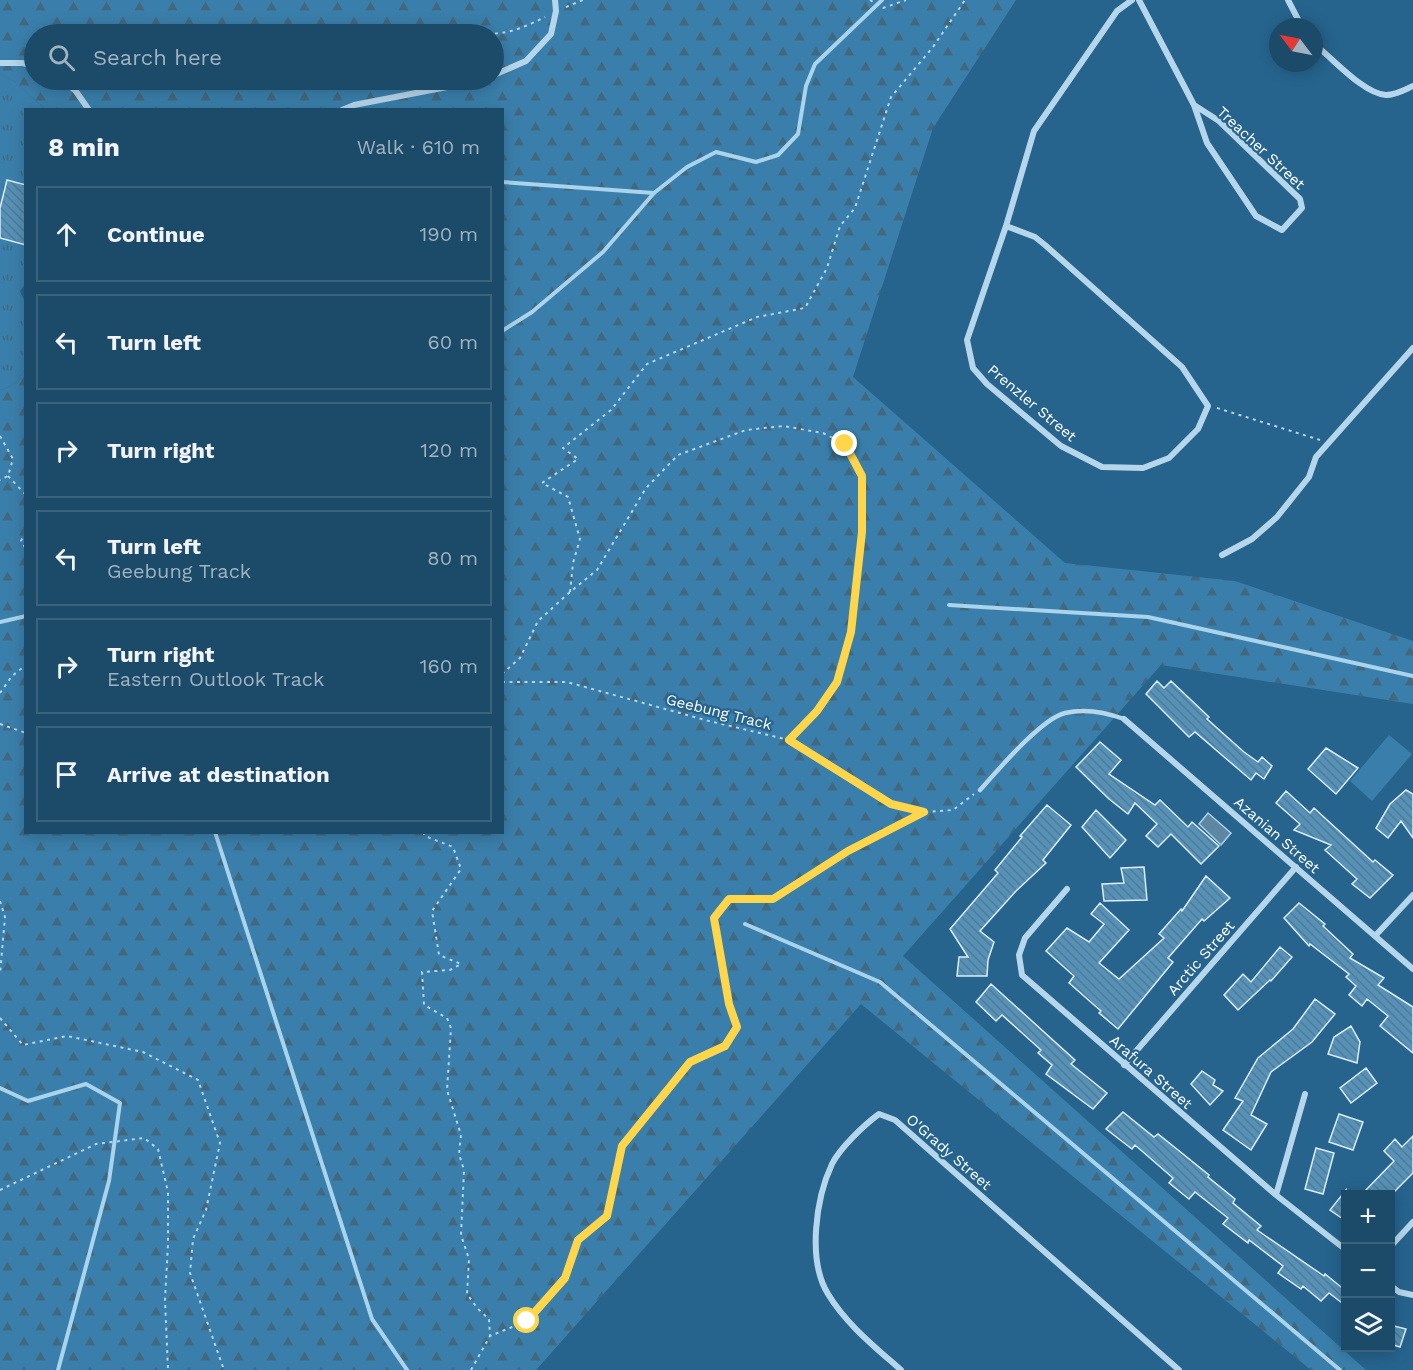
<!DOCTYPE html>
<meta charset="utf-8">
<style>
body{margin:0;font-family:"Work Sans",sans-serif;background:#295572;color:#f1f3f6}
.controls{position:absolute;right:18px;bottom:18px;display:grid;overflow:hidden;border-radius:0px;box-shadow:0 3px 15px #0003}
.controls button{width:54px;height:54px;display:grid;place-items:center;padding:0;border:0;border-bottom:2px solid #3a637e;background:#1c4b6a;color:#f1f3f6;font:30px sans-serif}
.compass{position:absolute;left:1269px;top:18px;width:54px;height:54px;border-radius:50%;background:#1c4b6a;box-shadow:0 3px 15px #0003;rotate:302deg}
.stop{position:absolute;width:18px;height:18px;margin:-14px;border:4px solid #ffd54a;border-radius:50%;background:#fff}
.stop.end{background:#ffd54a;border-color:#fff;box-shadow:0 2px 6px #0008}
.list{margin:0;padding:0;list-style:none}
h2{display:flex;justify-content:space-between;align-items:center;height:78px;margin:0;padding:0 24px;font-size:26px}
h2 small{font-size:20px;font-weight:400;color:#a0b3c1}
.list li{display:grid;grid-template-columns:39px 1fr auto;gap:18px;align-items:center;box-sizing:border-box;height:96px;margin:0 12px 12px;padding:0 12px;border:2px solid #3a637e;border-radius:0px}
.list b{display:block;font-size:22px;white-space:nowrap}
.list p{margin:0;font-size:20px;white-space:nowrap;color:#a0b3c1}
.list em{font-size:20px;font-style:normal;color:#a0b3c1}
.icon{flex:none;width:33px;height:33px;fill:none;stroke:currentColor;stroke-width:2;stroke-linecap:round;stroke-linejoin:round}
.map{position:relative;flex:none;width:1413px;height:1370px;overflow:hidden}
.search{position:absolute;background:#1c4b6a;box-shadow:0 3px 15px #0003;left:24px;top:24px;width:480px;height:66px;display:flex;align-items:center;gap:15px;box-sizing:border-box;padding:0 21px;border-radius:33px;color:#a0b3c1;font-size:22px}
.panel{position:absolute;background:#1c4b6a;box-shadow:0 3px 15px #0003;left:24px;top:108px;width:480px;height:726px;border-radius:0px}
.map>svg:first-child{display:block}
.forest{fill:url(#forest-firs);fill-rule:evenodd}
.park{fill:url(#park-tufts)}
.pitch{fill:#3a7fab}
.water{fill:#5d87a3;stroke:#aad3ec;stroke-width:1.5}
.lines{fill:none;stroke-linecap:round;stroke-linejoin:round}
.stream{stroke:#aad3ec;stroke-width:4}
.building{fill:url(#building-back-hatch);stroke:#dbedf8;stroke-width:1.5}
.path{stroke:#b6d6eb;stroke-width:2;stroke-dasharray:3 4.5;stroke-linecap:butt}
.service{stroke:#b6d6eb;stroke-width:4.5}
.minor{stroke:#b6d6eb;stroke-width:6}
.route{stroke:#ffd54a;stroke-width:8}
.labels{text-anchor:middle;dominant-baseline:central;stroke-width:4.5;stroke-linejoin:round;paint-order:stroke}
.street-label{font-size:15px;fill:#fff;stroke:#26648e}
</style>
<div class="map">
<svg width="1413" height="1370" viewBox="0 0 1413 1370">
<defs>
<pattern id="forest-firs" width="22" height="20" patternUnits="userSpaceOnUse" patternTransform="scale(1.5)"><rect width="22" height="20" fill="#3a7fab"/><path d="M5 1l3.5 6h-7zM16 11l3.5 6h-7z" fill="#426880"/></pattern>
<pattern id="park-tufts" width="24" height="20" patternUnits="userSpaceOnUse" patternTransform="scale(1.5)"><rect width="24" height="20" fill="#3a7fab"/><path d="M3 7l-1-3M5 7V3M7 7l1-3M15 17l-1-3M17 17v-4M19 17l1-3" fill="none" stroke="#426880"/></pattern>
<pattern id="building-back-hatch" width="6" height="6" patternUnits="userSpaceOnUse" patternTransform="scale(1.5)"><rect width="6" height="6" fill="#5692b8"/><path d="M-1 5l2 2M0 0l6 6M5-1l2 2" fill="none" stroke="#527a92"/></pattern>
</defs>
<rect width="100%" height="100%" fill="#26648e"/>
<path class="forest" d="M 0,0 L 1016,0 L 933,128 L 853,377 L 1065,563 L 1235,581 L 1413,641 L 1413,704 L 1161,665 L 903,956 L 1366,1370 L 1311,1370 L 861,1004 L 536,1370 L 0,1370 L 0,390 C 12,388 20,379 25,368 L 26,832 L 502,832 L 502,110 L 45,109 L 14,81 L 0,74 ZM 34,34 L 494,34 L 494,80 L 34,80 Z"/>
<path class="park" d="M 0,74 L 14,81 L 45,109 L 26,110 L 26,283 L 20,291 L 25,302 L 25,368 C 20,379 12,388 0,390 Z"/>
<path class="pitch" d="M 1389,735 L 1412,754 L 1372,801 L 1350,781 Z"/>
<path class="water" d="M 1208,813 L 1231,833 L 1221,845 L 1199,824 Z"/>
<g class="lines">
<path class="stream" d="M 502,182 L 654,193
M 502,331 L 532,312 L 603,252 L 654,193 L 687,167 L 716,152 L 756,162 L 778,155 L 798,134 L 806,86 L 815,64 L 882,0
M 949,605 L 1148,617 L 1413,676
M 0,622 L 26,616
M 215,832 L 372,1319 L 407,1370
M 745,924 L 880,982 L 1340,1370
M 0,1088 L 28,1101 L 86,1084 L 120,1103 L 109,1181 L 58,1370"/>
</g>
<path class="building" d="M 7,180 L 26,185 L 26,245 L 0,238 L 0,208 Z
M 1157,681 L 1164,688 L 1171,681 L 1209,717 L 1207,719 L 1244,752 L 1258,762 L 1262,757 L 1272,766 L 1264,779 L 1256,773 L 1251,780 L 1195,732 L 1189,737 L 1146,694 Z
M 1100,742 L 1121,760 L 1109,774 L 1155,805 L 1160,800 L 1188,827 L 1192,822 L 1219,846 L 1201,864 L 1171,834 L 1158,847 L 1146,836 L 1157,824 L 1135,803 L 1128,814 L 1109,799 L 1076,767 Z
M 1326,748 L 1358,768 L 1336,794 L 1308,769 Z
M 1406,790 L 1413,794 L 1413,838 L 1401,821 L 1388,838 L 1376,828 L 1390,804 Z
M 1286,791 L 1310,813 L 1314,808 L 1373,862 L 1375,860 L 1393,875 L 1370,898 L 1352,884 L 1357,879 L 1325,850 L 1331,845 L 1294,830 L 1300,824 L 1276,803 Z
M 1047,805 L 1071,825 L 1043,860 L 1046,863 L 1016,891 L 980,931 L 994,942 L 988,960 L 987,976 L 957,976 L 959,957 L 968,957 L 950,929 L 998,873 L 995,870 L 1022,837 L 1020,836 Z
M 1096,810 L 1126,840 L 1110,858 L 1082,827 Z
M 1144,867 L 1147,900 L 1104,901 L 1102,884 L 1124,883 L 1121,868 Z
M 1206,876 L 1230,898 L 1204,921 L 1202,919 L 1168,958 L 1173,962 L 1118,1029 L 1099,1013 L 1101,1011 L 1069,983 L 1074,976 L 1046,951 L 1067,928 L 1089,942 L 1104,924 L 1091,914 L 1100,903 L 1129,930 L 1099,963 L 1119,979 L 1164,938 L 1159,934 L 1181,909 L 1182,911 Z
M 1299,903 L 1325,924 L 1323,926 L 1353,954 L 1350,958 L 1384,978 L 1378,985 L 1413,1007 L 1413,1053 L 1380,1026 L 1388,1016 L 1367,999 L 1362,1006 L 1349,995 L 1356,986 L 1346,977 L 1349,974 L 1310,944 L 1309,946 L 1284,918 Z
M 1280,947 L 1292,957 L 1271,981 L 1270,980 L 1238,1010 L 1224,995 L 1243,974 L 1251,982 Z
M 991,984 L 1075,1060 L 1071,1064 L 1107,1093 L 1093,1109 L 1046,1074 L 1052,1065 L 1038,1053 L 1041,1050 L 1002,1015 L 996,1021 L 976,1002 Z
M 1315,999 L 1335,1014 L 1312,1042 L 1271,1072 L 1251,1115 L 1267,1124 L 1251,1150 L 1223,1130 L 1243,1101 L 1235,1098 L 1258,1058 L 1293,1029 Z
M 1351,1026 L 1360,1042 L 1357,1063 L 1328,1054 L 1334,1037 Z
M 1366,1068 L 1377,1083 L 1351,1103 L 1340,1088 Z
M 1202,1071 L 1215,1080 L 1213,1085 L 1223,1091 L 1210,1105 L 1191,1084 Z
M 1123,1112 L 1154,1137 L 1158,1134 L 1209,1175 L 1208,1177 L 1235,1199 L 1233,1203 L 1261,1226 L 1257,1230 L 1324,1276 L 1325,1274 L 1346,1291 L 1346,1306 L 1329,1293 L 1321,1301 L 1303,1286 L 1301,1289 L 1278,1273 L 1283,1266 L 1249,1240 L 1248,1243 L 1223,1224 L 1228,1218 L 1195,1192 L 1189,1199 L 1169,1183 L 1173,1178 L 1135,1145 L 1132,1149 L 1106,1129 Z
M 1339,1114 L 1363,1122 L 1353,1150 L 1329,1142 Z
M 1413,1136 L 1413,1173 L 1392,1194 L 1362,1194 L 1394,1161 L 1384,1151 L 1395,1139 L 1402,1147 Z
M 1316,1148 L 1334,1153 L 1323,1194 L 1305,1189 Z
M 1346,1190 L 1346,1221 L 1330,1210 Z
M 1390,1325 L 1406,1329 L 1400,1347 L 1390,1344 Z"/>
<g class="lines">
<path class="path" d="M 870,0 L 883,8 L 906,0
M 566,7 L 583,0
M 435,34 C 458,31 479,35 501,33 C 516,31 531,24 545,17
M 1217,408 L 1320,440
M 0,436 L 13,459 L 8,476 L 0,480
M 8,476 L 26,495
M 26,532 L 21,541 L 26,549
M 570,592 L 573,563 L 580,539 L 568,497 L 542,483 L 578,459 L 563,448 L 611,410 L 647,364 L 757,317 L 805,308 L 827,268 L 840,226 L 855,208 L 891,97 L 933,47 L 965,0
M 502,674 L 520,658 L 538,621 L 570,592 L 597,570 L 646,488 L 678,455 L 746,430 L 783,426 L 823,433 L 845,444 L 862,476 L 862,532 L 851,631 L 837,682 L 817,711 L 789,740
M 502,682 L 567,682 L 705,720 L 789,740 L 891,804 L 924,812 L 953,810 L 974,794
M 0,693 L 12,676 L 26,665
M 0,724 L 26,733
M 423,832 L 425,836 L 453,847 L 461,869 L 432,911 L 439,955 L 461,964 L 450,970 L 422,972 L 424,1005 L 447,1018 L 451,1028 L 447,1090 L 461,1135 L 459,1154 L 464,1170 L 461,1235 L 469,1259 L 467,1294 L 478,1309 L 489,1319 L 490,1336
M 0,901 L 5,917 L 0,974
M 0,1018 L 23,1045 L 67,1036 L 143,1052 L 198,1080 L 220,1143 L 206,1210 L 193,1239 L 190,1273 L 224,1370
M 0,1190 L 96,1144 L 144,1138 L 158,1149 L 168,1192 L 168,1244 L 165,1300 L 168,1370
M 471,1370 L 490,1336 L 527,1321 L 565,1278 L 578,1240 L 607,1216 L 622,1146 L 690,1062 L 725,1046 L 737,1027 L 729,1004 L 714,918 L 729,899 L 773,899 L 848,851 L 924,812"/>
<path class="service" d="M 980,790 C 998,770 1041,719 1065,713 C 1086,708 1105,712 1124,719"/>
<path class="minor" d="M 1139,0 L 1194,105 L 1207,143 L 1256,216 L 1282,230 L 1302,208 L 1300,199 L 1219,121 L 1194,105
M 1288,0 L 1302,27
M 1314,42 L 1320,49 C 1336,62 1365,94 1386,95 C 1396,95 1404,90 1413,86
M 0,63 L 23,63 L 34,67
M 494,75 L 526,61 L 551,34 L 556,11 L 555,0
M 61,80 L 75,90 L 89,110
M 342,110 L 354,105 L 483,80
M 1006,226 L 1035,237 L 1045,245 L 1182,367 L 1208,406 L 1198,429 L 1169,458 L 1143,468 L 1102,467 L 1061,446 L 987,384 L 973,368 L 967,340 L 1006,226 L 1034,131 L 1117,11 L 1132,0
M 1222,555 L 1252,539 L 1277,517 L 1309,477 L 1316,457 L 1413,348
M 1124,719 L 1413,969
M 1067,889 L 1025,938 L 1019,955 L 1022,975 L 1276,1195 L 1346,1250
M 1375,936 L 1413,895
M 1124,1065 L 1296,867
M 1276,1195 L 1305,1094
M 1390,1247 L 1413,1222
M 1390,1285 L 1399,1292 L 1413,1295
M 901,1370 C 875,1347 846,1324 828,1294 C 807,1260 816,1198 832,1164 C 840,1148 864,1125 879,1114 L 895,1120 L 1179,1370"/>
</g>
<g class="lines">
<path class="route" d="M 527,1321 L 565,1278 L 578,1240 L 607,1216 L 622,1146 L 690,1062 L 725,1046 L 737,1027 L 729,1004 L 714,918 L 729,899 L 773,899 L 848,851 L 924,812 L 891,804 L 789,740 L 817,711 L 837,682 L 851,632 L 862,532 L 862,476 L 845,444"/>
</g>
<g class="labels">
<g class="street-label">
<text transform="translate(1261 148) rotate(43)">Treacher Street</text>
<text transform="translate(1032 403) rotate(40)">Prenzler Street</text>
<text transform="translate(719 712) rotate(14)">Geebung Track</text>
<text transform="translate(1277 835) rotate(41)">Azanian Street</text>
<text transform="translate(1201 958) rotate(-49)">Arctic Street</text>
<text transform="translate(1151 1072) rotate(41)">Arafura Street</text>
<text transform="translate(949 1152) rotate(41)">O'Grady Street</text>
</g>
</g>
</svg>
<div class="controls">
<button>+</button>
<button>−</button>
<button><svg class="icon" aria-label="layers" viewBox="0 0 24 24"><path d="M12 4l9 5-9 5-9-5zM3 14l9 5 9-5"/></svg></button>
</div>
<svg class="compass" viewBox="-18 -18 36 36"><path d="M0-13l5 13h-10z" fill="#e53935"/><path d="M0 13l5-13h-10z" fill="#a0b3c1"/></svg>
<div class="stop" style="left:527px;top:1321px"></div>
<div class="stop end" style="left:845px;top:444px"></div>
<div class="search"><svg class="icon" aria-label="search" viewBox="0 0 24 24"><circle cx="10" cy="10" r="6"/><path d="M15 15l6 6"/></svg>Search here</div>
<section class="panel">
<h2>8 min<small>Walk · 610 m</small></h2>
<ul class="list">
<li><svg class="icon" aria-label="ahead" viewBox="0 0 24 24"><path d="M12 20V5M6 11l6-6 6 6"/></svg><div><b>Continue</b></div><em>190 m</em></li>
<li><svg class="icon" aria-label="left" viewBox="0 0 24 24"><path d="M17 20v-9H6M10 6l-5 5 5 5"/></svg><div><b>Turn left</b></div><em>60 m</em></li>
<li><svg class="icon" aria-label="right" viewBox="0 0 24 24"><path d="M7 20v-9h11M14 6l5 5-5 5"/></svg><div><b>Turn right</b></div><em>120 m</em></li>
<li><svg class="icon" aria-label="left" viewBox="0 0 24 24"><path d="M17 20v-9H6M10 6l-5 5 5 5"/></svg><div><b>Turn left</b><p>Geebung Track</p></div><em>80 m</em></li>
<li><svg class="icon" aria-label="right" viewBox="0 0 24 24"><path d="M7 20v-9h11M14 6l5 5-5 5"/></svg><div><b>Turn right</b><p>Eastern Outlook Track</p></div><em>160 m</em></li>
<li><svg class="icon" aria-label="arrive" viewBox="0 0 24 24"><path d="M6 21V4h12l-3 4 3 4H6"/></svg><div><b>Arrive at destination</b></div></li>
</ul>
</section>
</div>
